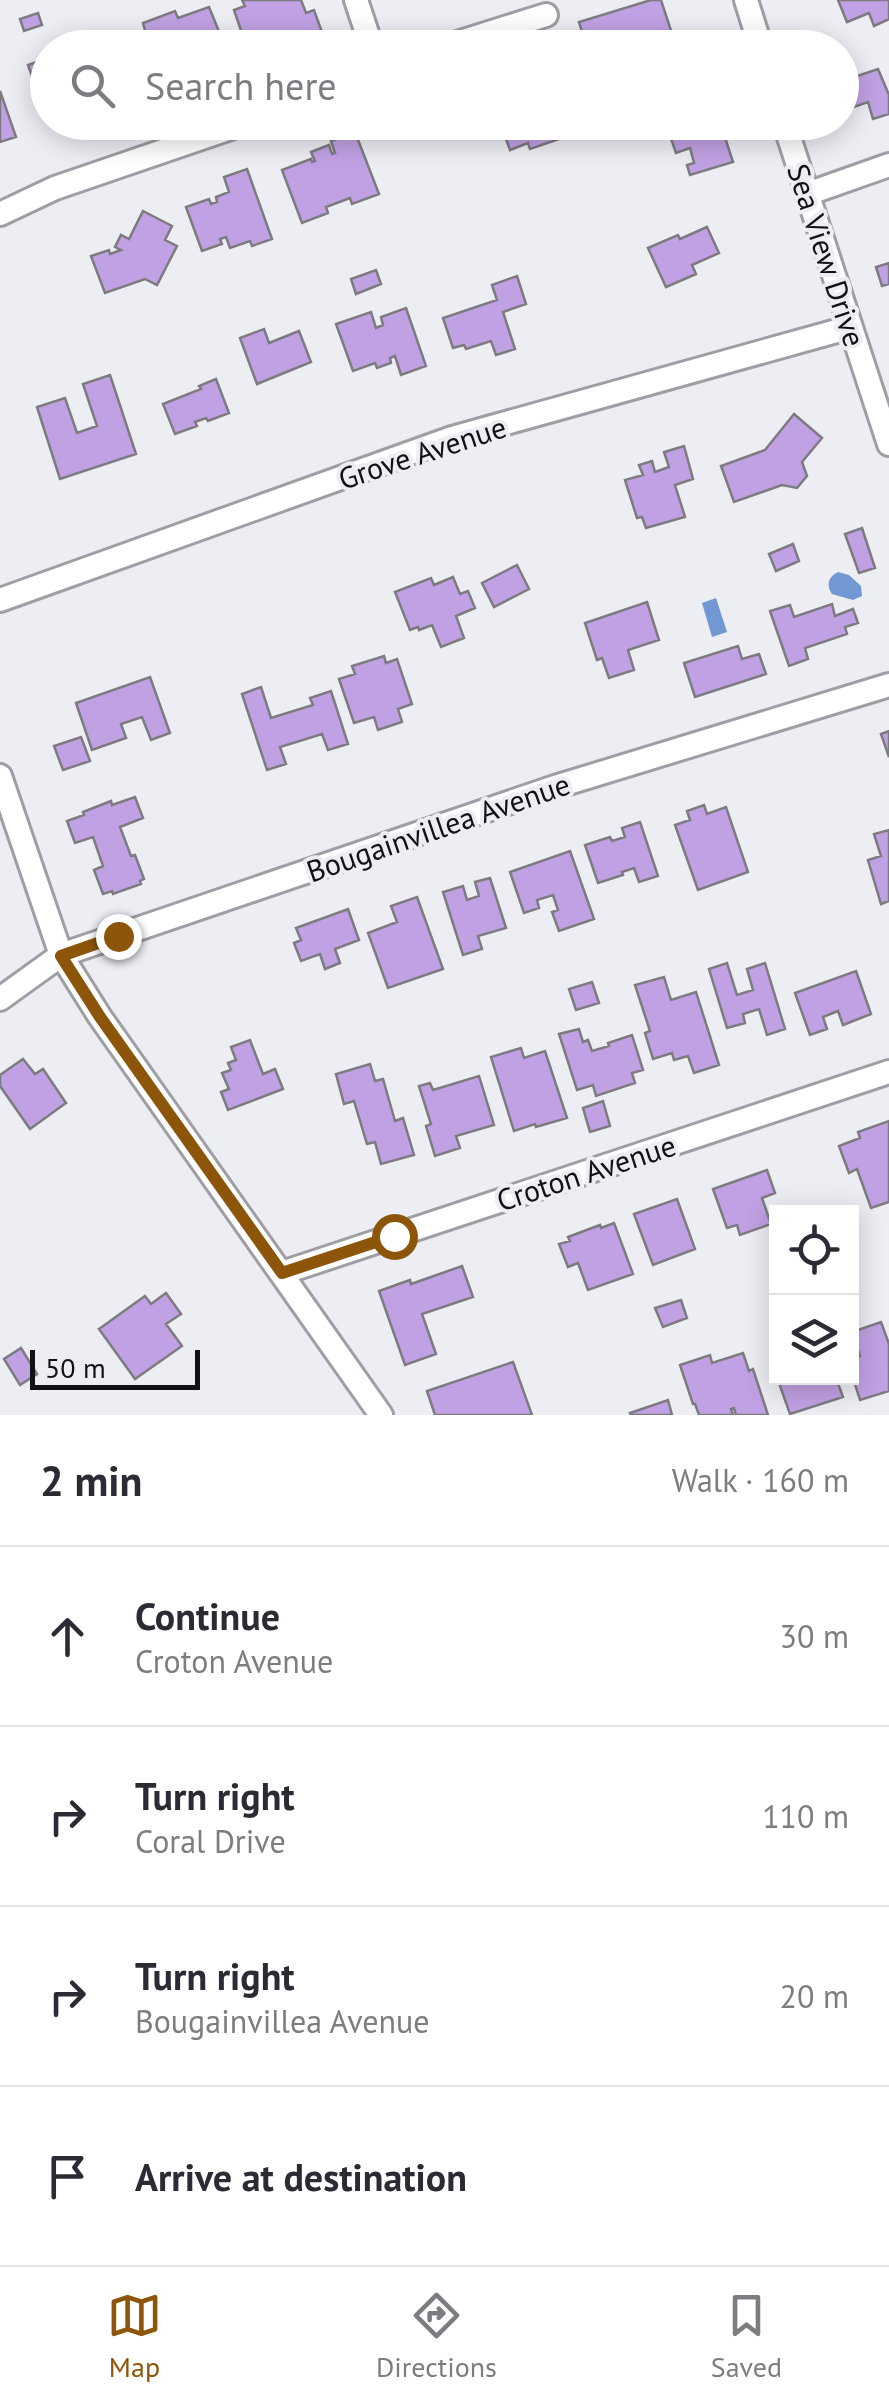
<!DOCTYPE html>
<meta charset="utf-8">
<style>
body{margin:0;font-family:"PT Sans",sans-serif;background:#f2f2f3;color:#2b2b33}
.controls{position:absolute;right:30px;bottom:30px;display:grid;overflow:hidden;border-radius:0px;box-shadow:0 5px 25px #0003}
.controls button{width:90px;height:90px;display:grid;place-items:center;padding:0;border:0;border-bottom:2px solid #e1e1e2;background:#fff;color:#2b2b33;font:50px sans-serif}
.scale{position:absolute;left:30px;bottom:25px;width:170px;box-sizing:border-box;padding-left:10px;border:5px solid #121214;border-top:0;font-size:28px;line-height:35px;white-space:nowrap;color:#121214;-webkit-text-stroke:8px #edeef4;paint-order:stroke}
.stop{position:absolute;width:30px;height:30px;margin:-22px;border:8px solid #8c5509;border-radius:50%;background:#fff}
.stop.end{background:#8c5509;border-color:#fff;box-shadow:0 2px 10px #0008}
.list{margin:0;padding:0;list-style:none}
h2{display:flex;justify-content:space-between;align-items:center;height:130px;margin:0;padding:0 40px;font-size:42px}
h2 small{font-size:32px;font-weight:400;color:#7c7c81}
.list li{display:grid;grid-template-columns:65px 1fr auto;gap:30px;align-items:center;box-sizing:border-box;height:180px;padding:0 40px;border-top:2px solid #e1e1e2}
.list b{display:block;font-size:38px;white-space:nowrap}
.list p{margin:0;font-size:32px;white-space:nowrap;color:#7c7c81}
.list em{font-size:32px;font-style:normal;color:#7c7c81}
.icon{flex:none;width:55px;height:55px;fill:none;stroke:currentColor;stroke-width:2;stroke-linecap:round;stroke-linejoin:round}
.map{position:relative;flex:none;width:889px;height:1415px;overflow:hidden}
.search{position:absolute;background:#fff;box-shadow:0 5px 25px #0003;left:30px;right:30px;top:30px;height:110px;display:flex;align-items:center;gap:25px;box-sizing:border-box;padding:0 35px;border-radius:55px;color:#7c7c81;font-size:38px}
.sheet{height:850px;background:#fff}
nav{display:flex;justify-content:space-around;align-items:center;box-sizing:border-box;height:140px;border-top:2px solid #e1e1e2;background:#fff;font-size:28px;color:#7c7c81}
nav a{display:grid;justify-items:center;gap:5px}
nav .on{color:#8c5509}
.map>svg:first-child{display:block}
.water{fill:#7198d3}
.building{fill:#c0a1e3;stroke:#7d7b80;stroke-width:2.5}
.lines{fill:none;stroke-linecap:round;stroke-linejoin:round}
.minor-casing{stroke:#9e9ea4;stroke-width:28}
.minor{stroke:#fff;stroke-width:22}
.route{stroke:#8c5509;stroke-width:12}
.labels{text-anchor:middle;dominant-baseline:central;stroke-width:8;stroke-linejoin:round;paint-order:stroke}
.street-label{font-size:30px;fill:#121214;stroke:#edeef4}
</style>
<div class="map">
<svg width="889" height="1415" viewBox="0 0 889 1415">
<rect width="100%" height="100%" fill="#edeef4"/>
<path class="water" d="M 838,572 L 849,575 L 861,586 L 862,596 L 853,600 L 832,594 C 826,585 828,577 838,572 Z
M 716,598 L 727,632 L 712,637 L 702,603 Z"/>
<path class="building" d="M 242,0 L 301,0 L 306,13 L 314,10 L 322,32 L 286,48 L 247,48 L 234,10 L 245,6 Z
M 651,0 L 661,0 L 676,46 L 662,48 L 659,38 L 638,44 L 639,48 L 587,48 L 579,22 Z
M 838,0 L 889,0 L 889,19 L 874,26 L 869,13 L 847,22 Z
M 209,7 L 220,34 L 192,44 L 193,48 L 150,48 L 143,23 L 175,11 L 178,18 Z
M 38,13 L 42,25 L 24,31 L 20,19 Z
M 100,34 L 105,48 L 82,48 L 80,41 Z
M 702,35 L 706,48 L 676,48 L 675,44 Z
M 48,58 L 48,109 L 44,110 L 28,65 Z
M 878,69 L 889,95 L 889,114 L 873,119 L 868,102 L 851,108 L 842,81 Z
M 0,91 L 16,137 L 0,142 Z
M 500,122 L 570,122 L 574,134 L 530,149 L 528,143 L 510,150 Z
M 681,122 L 720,122 L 733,162 L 690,175 L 687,165 L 694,163 L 690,148 L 676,153 L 669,133 L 683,128 Z
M 355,132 L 379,194 L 352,204 L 350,198 L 326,207 L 328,213 L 302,223 L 282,170 L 311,159 L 312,162 L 315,161 L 311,152 L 329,145 L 332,154 L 335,153 L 331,141 Z
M 247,169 L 272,239 L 252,246 L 250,241 L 230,248 L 226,237 L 220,239 L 222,244 L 202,251 L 186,207 L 209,199 L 211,204 L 217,202 L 216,197 L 229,192 L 224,177 Z
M 143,211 L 172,226 L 165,240 L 177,246 L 157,285 L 145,279 L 105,293 L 91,256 L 109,250 L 110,254 L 121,250 L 115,247 L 121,235 L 129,239 Z
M 707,227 L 719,253 L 692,265 L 696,274 L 666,287 L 648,248 L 678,235 L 680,239 Z
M 889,263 L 889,284 L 882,286 L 876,267 Z
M 376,270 L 381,284 L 356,294 L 351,279 Z
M 517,276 L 526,304 L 503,312 L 515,349 L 496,355 L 491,341 L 466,349 L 464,345 L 453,348 L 443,318 L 497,300 L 492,285 Z
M 406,308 L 426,366 L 401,375 L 395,356 L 390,358 L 391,363 L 377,368 L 375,363 L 353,371 L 336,324 L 371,312 L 376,328 L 383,325 L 381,317 Z
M 264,329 L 269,343 L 299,331 L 311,362 L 257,384 L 240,338 Z
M 110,375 L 136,454 L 60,479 L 37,407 L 65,398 L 77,433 L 97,426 L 83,384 Z
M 216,379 L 229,413 L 208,421 L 206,418 L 195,422 L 197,426 L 175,434 L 163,404 L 201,389 L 199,386 Z
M 794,414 L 822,438 L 802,462 L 807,476 L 797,488 L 782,485 L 734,502 L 721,466 L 765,450 Z
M 684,446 L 693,479 L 675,485 L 685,517 L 646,528 L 642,517 L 637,518 L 625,480 L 643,475 L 639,465 L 652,461 L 655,472 L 669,467 L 664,452 Z
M 862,528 L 875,568 L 859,573 L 845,534 Z
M 793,544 L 799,561 L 776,571 L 769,554 Z
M 517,565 L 529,589 L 494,607 L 482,583 Z
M 453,577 L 460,594 L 468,591 L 475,608 L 456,616 L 464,638 L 441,647 L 432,625 L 419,630 L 418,627 L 410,630 L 395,592 L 431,578 L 434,585 Z
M 647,602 L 659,640 L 628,650 L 634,670 L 609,678 L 602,658 L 597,660 L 585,623 Z
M 832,604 L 835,616 L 853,609 L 858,623 L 845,627 L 847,634 L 805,648 L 808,659 L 789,666 L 770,611 L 790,605 L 794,617 Z
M 738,646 L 742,659 L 759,654 L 766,674 L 695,697 L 684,663 Z
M 384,656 L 386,663 L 397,659 L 412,704 L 398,709 L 402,722 L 378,730 L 374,717 L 354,723 L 339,679 L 355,674 L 352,666 Z
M 150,677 L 170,733 L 151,740 L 142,717 L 121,724 L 126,738 L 92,750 L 76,703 Z
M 261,687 L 271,718 L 313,705 L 310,698 L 331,691 L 348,744 L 328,750 L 322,734 L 280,747 L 286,764 L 267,770 L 242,694 Z
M 889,731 L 889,757 L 881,734 Z
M 81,737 L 90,761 L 63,770 L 54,746 Z
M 135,797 L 143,818 L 120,827 L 131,856 L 135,855 L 144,879 L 140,881 L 141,884 L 113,894 L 112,891 L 103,894 L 94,870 L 103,866 L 93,837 L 75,843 L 67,821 L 84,815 L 83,812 L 111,801 L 112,805 Z
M 704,805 L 707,814 L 726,807 L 748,872 L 698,890 L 675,825 L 690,820 L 687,811 Z
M 640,822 L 658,876 L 639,882 L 634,868 L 622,872 L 623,875 L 598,883 L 585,845 L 610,837 L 612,841 L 625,837 L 622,828 Z
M 889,830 L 889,901 L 881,904 L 868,860 L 881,856 L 874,834 Z
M 570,851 L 594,919 L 559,931 L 552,912 L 558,910 L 553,895 L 537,900 L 539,908 L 524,913 L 510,872 Z
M 490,878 L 506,928 L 478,936 L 482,949 L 463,955 L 443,892 L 463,886 L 467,900 L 479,896 L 475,882 Z
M 417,897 L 443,969 L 388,988 L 368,933 L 397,922 L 391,906 Z
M 348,909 L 359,940 L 335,949 L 340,963 L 325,969 L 320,954 L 301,961 L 294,943 L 301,940 L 296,928 Z
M 727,963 L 737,995 L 753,990 L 747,969 L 765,963 L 785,1029 L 767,1035 L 759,1009 L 743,1014 L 745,1023 L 727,1028 L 709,969 Z
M 856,971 L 871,1014 L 843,1025 L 838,1011 L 823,1017 L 827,1029 L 810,1035 L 795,993 Z
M 664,977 L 671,1000 L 696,992 L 719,1065 L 694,1073 L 688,1056 L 674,1060 L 672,1053 L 653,1059 L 645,1033 L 650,1031 L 635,985 Z
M 592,982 L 599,1003 L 576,1010 L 569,989 Z
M 579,1029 L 583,1042 L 588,1040 L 592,1051 L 609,1046 L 608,1043 L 632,1035 L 643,1070 L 632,1073 L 635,1083 L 596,1096 L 593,1085 L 577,1090 L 559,1034 Z
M 250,1040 L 263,1074 L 275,1069 L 283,1089 L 228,1110 L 221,1092 L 229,1089 L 222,1073 L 231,1070 L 228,1063 L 236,1060 L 231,1047 Z
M 521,1048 L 524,1058 L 545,1051 L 567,1118 L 536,1127 L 535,1124 L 514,1131 L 491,1057 Z
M 23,1059 L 35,1074 L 43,1069 L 66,1103 L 30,1129 L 0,1086 L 0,1075 Z
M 370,1064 L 375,1081 L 383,1079 L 395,1121 L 403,1118 L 414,1155 L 381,1164 L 375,1142 L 367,1144 L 354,1101 L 344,1104 L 336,1074 Z
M 479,1076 L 494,1125 L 456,1136 L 460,1148 L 435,1156 L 426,1126 L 431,1124 L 419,1086 L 430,1083 L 433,1090 Z
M 603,1101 L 610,1126 L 590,1132 L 583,1108 Z
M 889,1121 L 889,1202 L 871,1208 L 857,1169 L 849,1173 L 839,1146 L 860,1138 L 858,1132 Z
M 767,1170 L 775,1193 L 762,1198 L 771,1224 L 740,1235 L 737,1225 L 727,1228 L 713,1189 Z
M 677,1199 L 695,1249 L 653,1265 L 634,1214 Z
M 614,1223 L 633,1274 L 588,1290 L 578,1263 L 568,1267 L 559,1244 L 570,1241 L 568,1237 L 600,1225 L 601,1228 Z
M 462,1266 L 473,1297 L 422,1314 L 436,1354 L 405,1365 L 379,1291 L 410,1280 L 411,1284 Z
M 166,1293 L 181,1314 L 166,1324 L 182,1346 L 135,1379 L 99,1329 L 145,1296 L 151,1304 Z
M 681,1300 L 687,1318 L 663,1327 L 655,1308 Z
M 881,1322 L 889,1344 L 889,1391 L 860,1400 L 852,1375 L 857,1373 L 852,1359 L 860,1356 L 852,1332 Z
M 21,1348 L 37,1374 L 20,1385 L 4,1359 Z
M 743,1353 L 749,1371 L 753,1369 L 768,1415 L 736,1415 L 734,1408 L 731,1409 L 733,1415 L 699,1415 L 695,1404 L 693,1404 L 680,1365 L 710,1355 L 712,1363 Z
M 513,1362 L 532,1415 L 435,1415 L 427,1391 Z
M 786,1378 L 836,1378 L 843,1397 L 790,1414 L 779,1383 L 787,1380 Z
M 668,1400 L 672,1415 L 631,1415 L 630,1413 Z"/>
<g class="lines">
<g class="minor-casing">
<path id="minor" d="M 356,0 L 372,48
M 746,0 L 761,48
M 441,48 L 546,15
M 784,122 L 889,444
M 807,194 L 889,165
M 0,214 L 55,188 L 248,122
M 0,600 L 452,438 L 851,327
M 0,776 L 61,955 L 100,1017 L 381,1415
M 0,999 L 61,955 L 555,787 L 889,685
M 282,1273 L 889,1072"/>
</g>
<use href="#minor" class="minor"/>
</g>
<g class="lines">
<path class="route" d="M 118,936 L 61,956 L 100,1017 L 282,1273 L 394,1236"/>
</g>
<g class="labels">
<g class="street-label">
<text transform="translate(827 255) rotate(72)">Sea View Drive</text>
<text transform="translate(422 452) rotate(-18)">Grove Avenue</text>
<text transform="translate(438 827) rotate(-19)">Bougainvillea Avenue</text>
<text transform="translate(586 1172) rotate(-18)">Croton Avenue</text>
</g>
</g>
</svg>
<div class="controls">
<button><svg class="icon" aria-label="locate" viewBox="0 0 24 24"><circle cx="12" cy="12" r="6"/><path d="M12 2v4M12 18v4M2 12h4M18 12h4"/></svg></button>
<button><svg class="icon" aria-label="layers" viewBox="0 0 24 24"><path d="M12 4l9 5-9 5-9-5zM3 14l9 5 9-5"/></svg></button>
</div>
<div class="scale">50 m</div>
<div class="stop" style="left:394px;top:1236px"></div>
<div class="stop end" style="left:118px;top:936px"></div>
<div class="search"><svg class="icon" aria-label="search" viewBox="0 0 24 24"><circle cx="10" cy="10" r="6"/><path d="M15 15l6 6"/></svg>Search here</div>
</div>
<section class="sheet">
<h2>2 min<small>Walk · 160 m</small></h2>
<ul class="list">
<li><svg class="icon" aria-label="ahead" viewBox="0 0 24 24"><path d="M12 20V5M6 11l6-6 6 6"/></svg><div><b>Continue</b><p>Croton Avenue</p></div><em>30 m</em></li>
<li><svg class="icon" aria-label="right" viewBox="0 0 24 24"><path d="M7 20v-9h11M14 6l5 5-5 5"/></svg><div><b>Turn right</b><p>Coral Drive</p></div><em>110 m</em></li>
<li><svg class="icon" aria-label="right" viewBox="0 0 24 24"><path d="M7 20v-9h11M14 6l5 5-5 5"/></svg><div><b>Turn right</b><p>Bougainvillea Avenue</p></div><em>20 m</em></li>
<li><svg class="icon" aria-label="arrive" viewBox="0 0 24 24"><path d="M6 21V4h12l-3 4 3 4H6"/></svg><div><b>Arrive at destination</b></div></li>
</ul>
</section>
<nav>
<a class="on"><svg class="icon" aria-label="map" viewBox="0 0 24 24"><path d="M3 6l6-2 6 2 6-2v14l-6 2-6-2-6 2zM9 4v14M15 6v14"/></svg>Map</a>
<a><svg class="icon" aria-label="directions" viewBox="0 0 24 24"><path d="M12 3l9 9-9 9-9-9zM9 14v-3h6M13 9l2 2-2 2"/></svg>Directions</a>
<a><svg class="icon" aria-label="saved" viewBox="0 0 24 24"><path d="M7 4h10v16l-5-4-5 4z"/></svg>Saved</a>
</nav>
